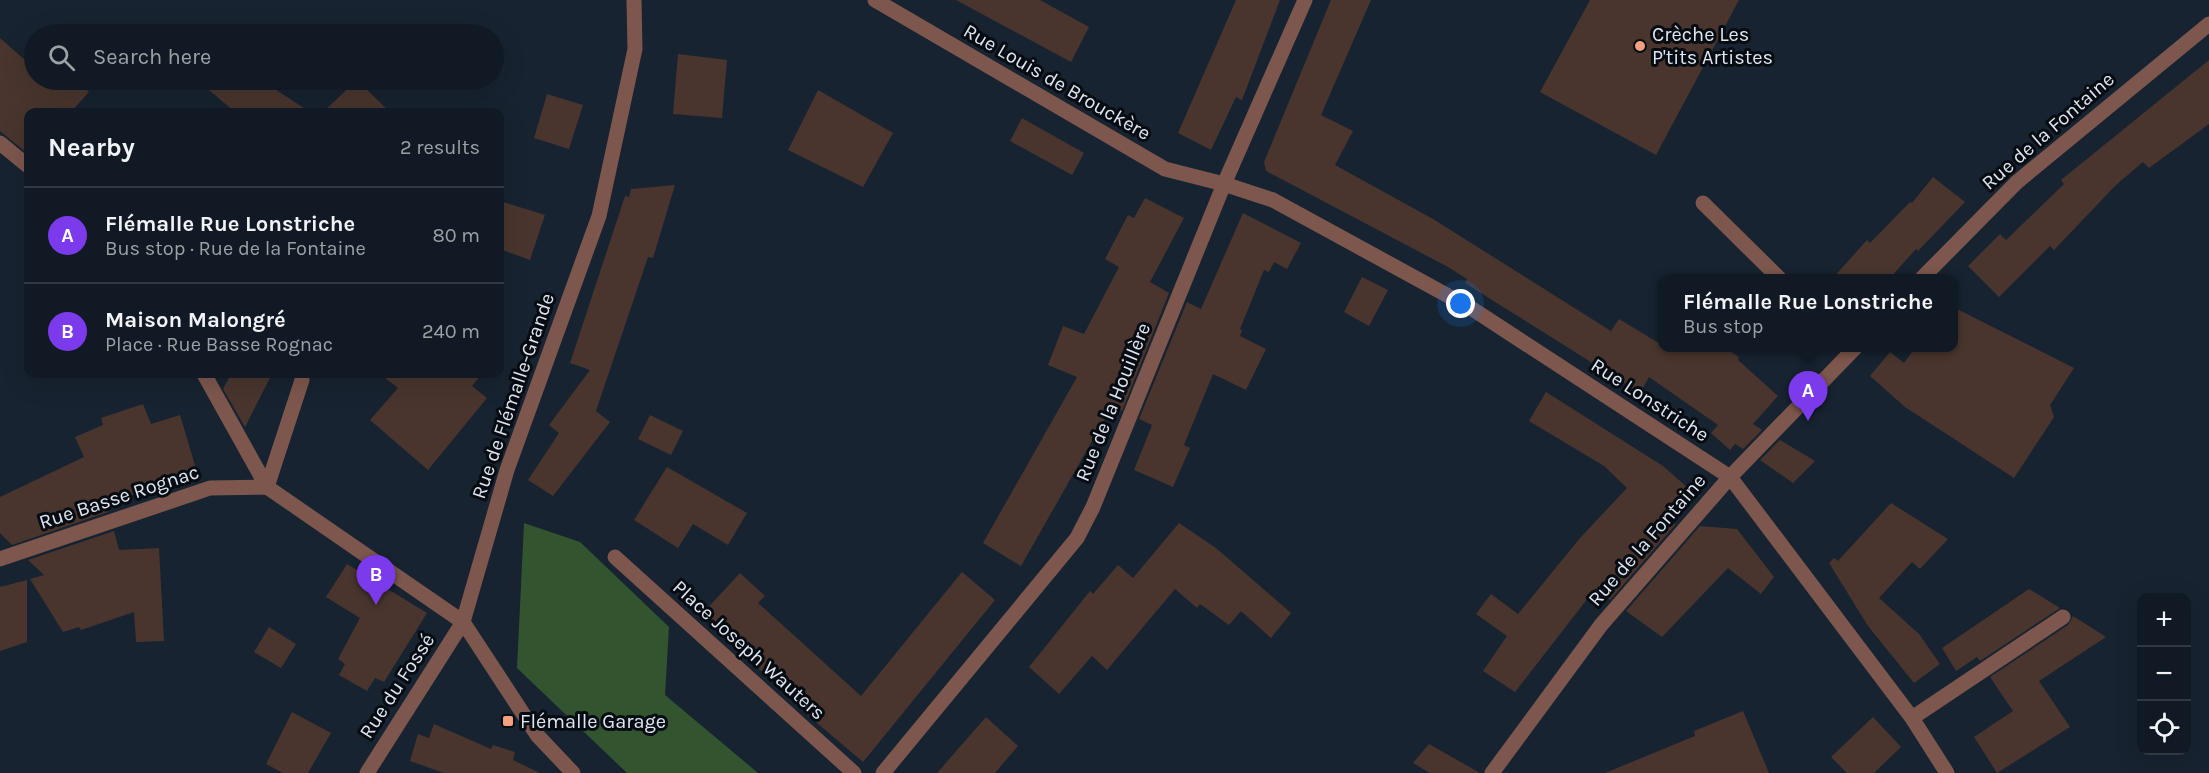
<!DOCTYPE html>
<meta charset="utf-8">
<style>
body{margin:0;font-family:Karla,sans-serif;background:#1a232c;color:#f1f3f6}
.controls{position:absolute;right:18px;bottom:18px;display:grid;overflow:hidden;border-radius:12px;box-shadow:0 6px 24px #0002}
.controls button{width:54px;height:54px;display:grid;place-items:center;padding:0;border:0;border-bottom:2px solid #303841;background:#111a24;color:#f1f3f6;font:30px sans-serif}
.you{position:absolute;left:1461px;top:304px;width:21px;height:21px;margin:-15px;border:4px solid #fff;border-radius:50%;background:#1a73e8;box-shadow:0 0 0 9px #1a73e833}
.badge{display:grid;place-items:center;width:39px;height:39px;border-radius:50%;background:#7c3aed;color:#fff;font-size:20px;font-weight:700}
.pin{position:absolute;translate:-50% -50px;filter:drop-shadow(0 2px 3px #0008)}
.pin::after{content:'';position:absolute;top:32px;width:21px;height:18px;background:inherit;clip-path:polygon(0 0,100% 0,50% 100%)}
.popup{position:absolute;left:1658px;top:274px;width:300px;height:78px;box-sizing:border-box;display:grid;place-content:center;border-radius:12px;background:#111a24;filter:drop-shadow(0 2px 4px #0005);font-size:20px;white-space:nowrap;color:#9ca1a6}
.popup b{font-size:22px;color:#f1f3f6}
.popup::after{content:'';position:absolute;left:50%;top:100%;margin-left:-12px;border:12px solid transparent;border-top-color:#111a24}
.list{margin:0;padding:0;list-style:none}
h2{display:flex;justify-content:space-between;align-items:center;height:78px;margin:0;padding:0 24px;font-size:26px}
h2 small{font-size:20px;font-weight:400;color:#9ca1a6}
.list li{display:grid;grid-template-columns:39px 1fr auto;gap:18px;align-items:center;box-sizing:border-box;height:96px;padding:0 24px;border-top:2px solid #303841}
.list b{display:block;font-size:22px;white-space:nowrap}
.list p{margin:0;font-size:20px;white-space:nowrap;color:#9ca1a6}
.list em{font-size:20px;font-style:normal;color:#9ca1a6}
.icon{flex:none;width:33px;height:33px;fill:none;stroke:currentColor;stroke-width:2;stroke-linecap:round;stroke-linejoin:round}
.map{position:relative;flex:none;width:2209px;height:773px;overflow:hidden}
.search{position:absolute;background:#111a24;box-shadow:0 6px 24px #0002;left:24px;top:24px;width:480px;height:66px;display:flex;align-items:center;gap:15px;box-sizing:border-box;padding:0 21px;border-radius:33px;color:#9ca1a6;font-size:22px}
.panel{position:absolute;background:#111a24;box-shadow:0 6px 24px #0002;left:24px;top:108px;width:480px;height:270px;border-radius:12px}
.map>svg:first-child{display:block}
.green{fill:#325530}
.building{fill:#49352e}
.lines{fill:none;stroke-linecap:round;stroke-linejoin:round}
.minor{stroke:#7d574d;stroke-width:15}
.poi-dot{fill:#f2a07f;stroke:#070c12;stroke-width:2}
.labels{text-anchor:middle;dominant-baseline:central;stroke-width:6;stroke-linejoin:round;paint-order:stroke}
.poi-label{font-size:20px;fill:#dee7f0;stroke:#070c12;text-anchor:start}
.street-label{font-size:20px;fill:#dee7f0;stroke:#070c12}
</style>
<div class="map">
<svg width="2209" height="773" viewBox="0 0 2209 773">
<rect width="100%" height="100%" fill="#172330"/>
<path class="green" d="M 524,523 L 580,542 L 669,627 L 665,695 L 758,773 L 627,773 L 517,668 Z"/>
<path class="building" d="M 956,0 L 1040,0 L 1089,27 L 1071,62 Z
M 1236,0 L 1280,0 L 1242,100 L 1236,97 L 1211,150 L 1178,133 Z
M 1331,0 L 1371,0 L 1321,115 L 1353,131 L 1335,165 L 1433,219 L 1611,331 L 1619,319 L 1662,345 L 1662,348 L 1725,348 L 1739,357 L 1738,360 L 1778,396 L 1753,424 L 1762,430 L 1743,449 L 1735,444 L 1730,450 L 1711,433 L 1718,425 L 1649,377 L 1640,393 L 1465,283 L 1467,279 L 1448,267 L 1266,171 L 1264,162 Z
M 1590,0 L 1739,0 L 1656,155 L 1540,92 Z
M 0,38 L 34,68 L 34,80 L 75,80 L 89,92 L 71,112 L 28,112 L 28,154 L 0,131 Z
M 678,54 L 727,60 L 722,118 L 673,114 Z
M 2209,60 L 2209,124 L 2149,168 L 2143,162 L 2116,185 L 2054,250 L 2050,246 L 1999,297 L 1968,266 L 2000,234 L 2006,240 L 2064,184 L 2061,180 Z
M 197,80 L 261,80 L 310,112 L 235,112 Z
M 357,80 L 390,112 L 323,112 Z
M 818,90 L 893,133 L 863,187 L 788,150 Z
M 547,94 L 583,105 L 569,149 L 534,138 Z
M 1022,118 L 1084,153 L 1072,175 L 1010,141 Z
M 1933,177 L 1965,202 L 1918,251 L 1916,249 L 1889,279 L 1832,279 L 1867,240 L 1870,243 L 1910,202 L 1912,203 Z
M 675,185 L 653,258 L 648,257 L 596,411 L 610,422 L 553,496 L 528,480 L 559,433 L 549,425 L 590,370 L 570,363 L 625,196 L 629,197 L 631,189 Z
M 1145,198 L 1184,218 L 1150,282 L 1169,293 L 1122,411 L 1112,406 L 1021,566 L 983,543 L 1077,377 L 1048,365 L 1063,326 L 1084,334 L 1119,267 L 1105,259 L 1128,215 L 1134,218 Z
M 500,201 L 545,215 L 530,260 L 500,249 Z
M 1243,213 L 1301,243 L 1287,269 L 1274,262 L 1269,272 L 1264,270 L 1240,329 L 1242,330 L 1240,336 L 1266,349 L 1246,390 L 1213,374 L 1184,445 L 1190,448 L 1173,487 L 1134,470 L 1152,425 L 1139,419 L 1187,302 L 1201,309 Z
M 1362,277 L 1388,290 L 1369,326 L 1344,312 Z
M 1953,307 L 2074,368 L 2050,405 L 2054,417 L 2014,478 L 1905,407 L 1870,376 L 1890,352 L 1904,363 L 1915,348 L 1953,348 Z
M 231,374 L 272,374 L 245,427 L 223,389 Z
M 380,374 L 482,374 L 472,386 L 487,398 L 428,470 L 370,420 L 398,388 Z
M 1546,392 L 1663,466 L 1688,488 L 1655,523 L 1676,524 L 1610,600 L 1595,589 L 1515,692 L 1483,671 L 1507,636 L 1476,614 L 1491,594 L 1518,614 L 1580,538 L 1627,488 L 1604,466 L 1529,421 Z
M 143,404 L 151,424 L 180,415 L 197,472 L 168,480 L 106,506 L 108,512 L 12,545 L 0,533 L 0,497 L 84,457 L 75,437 L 103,425 L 101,418 Z
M 650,415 L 683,431 L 671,455 L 638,439 Z
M 1780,440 L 1815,461 L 1793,483 L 1760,460 Z
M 667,467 L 747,513 L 728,545 L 693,524 L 678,548 L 634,520 Z
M 1891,503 L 1948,539 L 1920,569 L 1912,562 L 1879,598 L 1919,634 L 1940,664 L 1914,683 L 1868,626 L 1829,563 L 1834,558 L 1838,561 Z
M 1179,523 L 1216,548 L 1291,613 L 1271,638 L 1241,611 L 1229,625 L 1200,604 L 1197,608 L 1175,589 L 1107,670 L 1092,656 L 1059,694 L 1029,667 L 1090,591 L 1093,594 L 1118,565 L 1133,578 Z
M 1700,526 L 1737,529 L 1774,577 L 1761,594 L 1728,568 L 1662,637 L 1626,611 Z
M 114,531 L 119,550 L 159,548 L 164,641 L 136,642 L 134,612 L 81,630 L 79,627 L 63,632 L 30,579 L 44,575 L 28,560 Z
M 347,564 L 427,613 L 384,682 L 375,678 L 367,691 L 339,675 L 345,664 L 338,659 L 360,618 L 326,597 Z
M 962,572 L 995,600 L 863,762 L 804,712 L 808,706 L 774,672 L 769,678 L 702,614 L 740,573 L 765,596 L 758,603 L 861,696 Z
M 27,580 L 27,642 L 0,651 L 0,587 Z
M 2029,589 L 2060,608 L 1980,661 L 1977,657 L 1956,671 L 1942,648 Z
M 2073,616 L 2106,637 L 2039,681 L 2070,727 L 1997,773 L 1974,737 L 2013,711 L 1990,677 L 2068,625 Z
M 269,627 L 296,644 L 281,668 L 254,652 Z
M 1743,711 L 1769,773 L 1605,773 L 1695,736 L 1694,731 Z
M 292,712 L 331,733 L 308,773 L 283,773 L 266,764 Z
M 986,717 L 1018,746 L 995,773 L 937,773 Z
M 1873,717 L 1901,747 L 1874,773 L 1847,773 L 1831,757 Z
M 434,724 L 491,749 L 493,745 L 515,752 L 513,760 L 540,773 L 444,773 L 410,761 L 418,734 L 429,738 Z
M 1429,744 L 1480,773 L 1430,773 L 1413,763 Z"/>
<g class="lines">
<path class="minor" d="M 875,0 L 1165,169 L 1224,184 L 1273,200 L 1474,310 L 1730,477 L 1912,718 L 1947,773
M 0,143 L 28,166
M 1703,203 L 1779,278
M 1922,278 L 2017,182 L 2209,24
M 204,374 L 267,487 L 302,380
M 615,557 L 854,773
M 0,559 L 210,488 L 267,487 L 463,622 L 367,773
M 1912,718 L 2063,617
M 573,773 L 537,735 L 463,622 L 507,470 L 599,216 L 635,49 L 634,0
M 883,773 L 1077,538 L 1093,507 L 1224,184 L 1305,0
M 1492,773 L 1601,625 L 1730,477 L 1855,348"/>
</g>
<g class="poi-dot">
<circle cx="1640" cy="46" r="6"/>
<rect x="502" y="715" width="12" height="12" rx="3"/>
</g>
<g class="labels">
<g class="poi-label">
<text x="1652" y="34">Crèche Les<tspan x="1652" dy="23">P'tits Artistes</tspan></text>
<text x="520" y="721">Flémalle Garage</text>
</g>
<g class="street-label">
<text transform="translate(1057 82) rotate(30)">Rue Louis de Brouckère</text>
<text transform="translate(2048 131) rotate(-41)">Rue de la Fontaine</text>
<text transform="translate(513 396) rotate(-71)">Rue de Flémalle-Grande</text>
<text transform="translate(1650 400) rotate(33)">Rue Lonstriche</text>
<text transform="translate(1113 402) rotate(-68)">Rue de la Houillère</text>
<text transform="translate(119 497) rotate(-18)">Rue Basse Rognac</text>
<text transform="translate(1647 540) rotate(-49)">Rue de la Fontaine</text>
<text transform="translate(749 650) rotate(42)">Place Joseph Wauters</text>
<text transform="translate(397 686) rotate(-57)">Rue du Fossé</text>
</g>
</g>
</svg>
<div class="controls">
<button>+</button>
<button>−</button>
<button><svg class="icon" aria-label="locate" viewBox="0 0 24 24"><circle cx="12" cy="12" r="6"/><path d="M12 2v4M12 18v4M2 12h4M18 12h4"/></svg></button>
</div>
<div class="you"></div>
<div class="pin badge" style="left:1808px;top:421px">A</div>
<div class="popup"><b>Flémalle Rue Lonstriche</b>Bus stop</div>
<div class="pin badge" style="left:376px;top:605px">B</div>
<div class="search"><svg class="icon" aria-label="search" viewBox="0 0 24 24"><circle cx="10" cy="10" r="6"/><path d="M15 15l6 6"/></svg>Search here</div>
<section class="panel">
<h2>Nearby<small>2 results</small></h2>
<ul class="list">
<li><span class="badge">A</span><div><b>Flémalle Rue Lonstriche</b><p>Bus stop · Rue de la Fontaine</p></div><em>80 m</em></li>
<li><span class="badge">B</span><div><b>Maison Malongré</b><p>Place · Rue Basse Rognac</p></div><em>240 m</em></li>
</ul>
</section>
</div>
